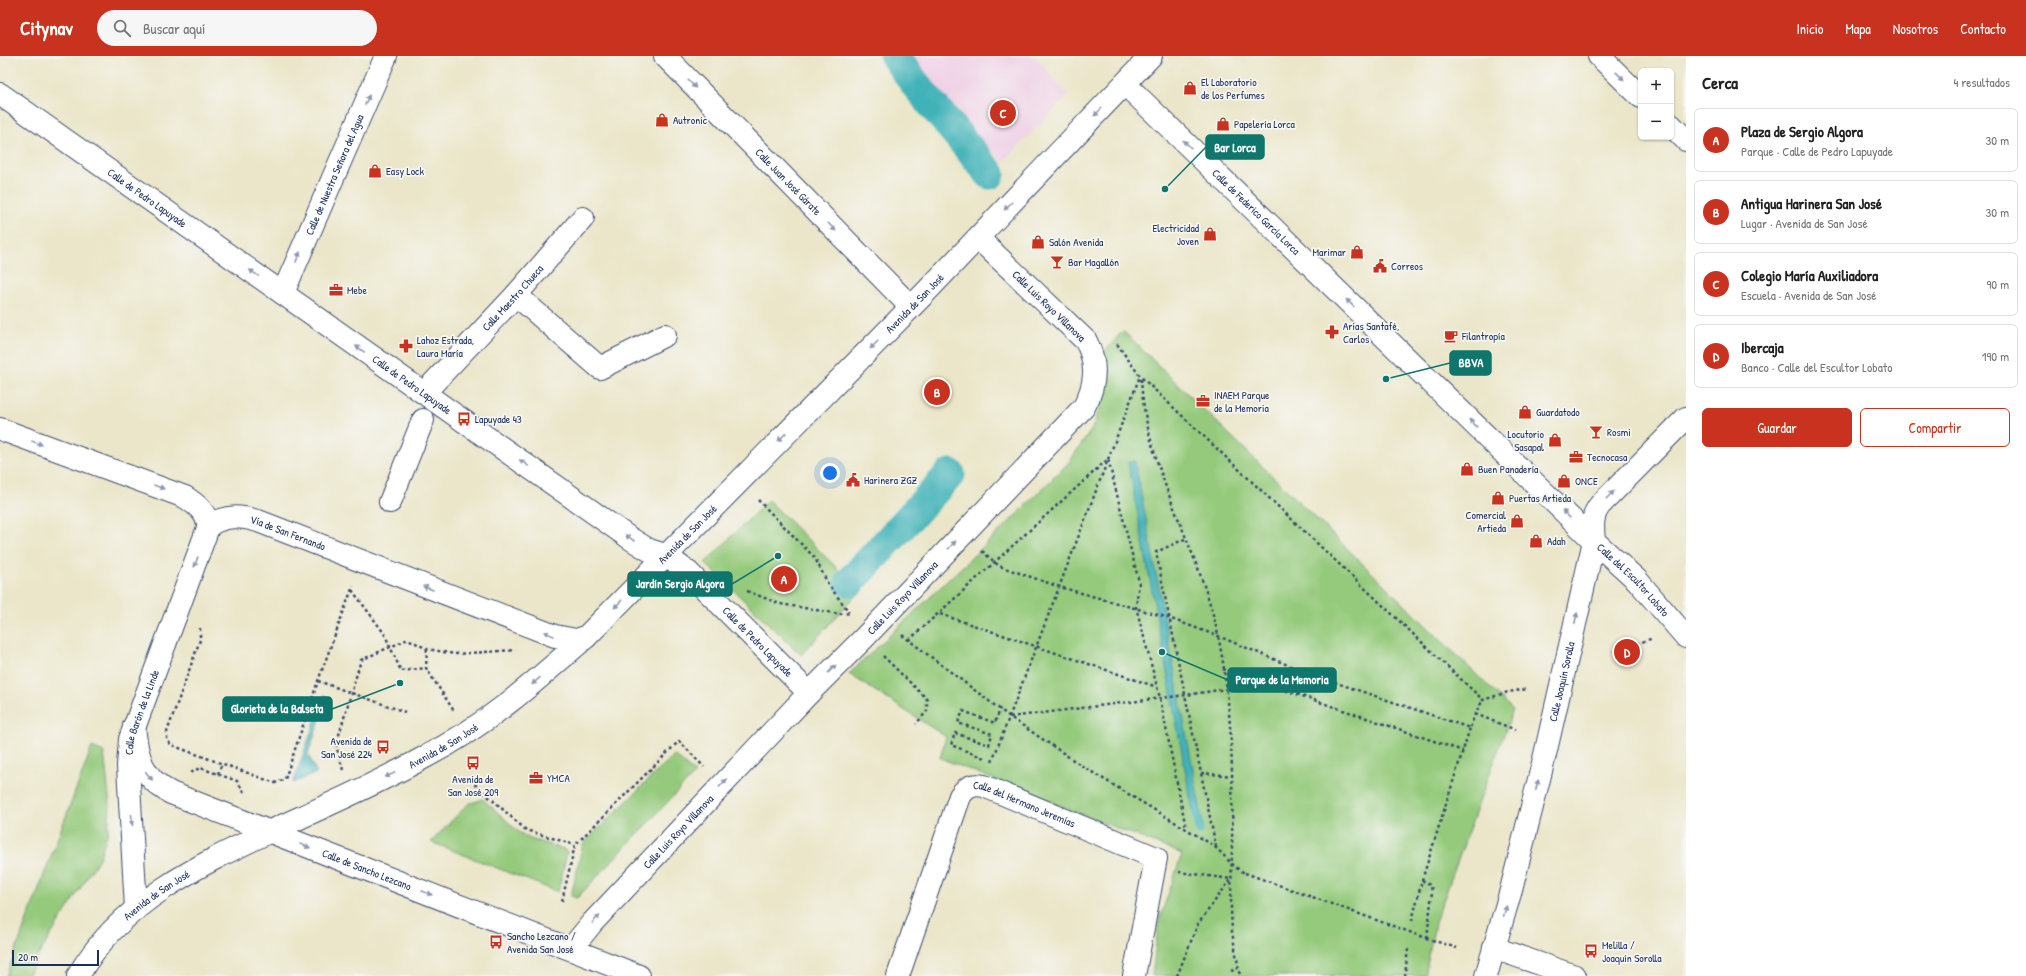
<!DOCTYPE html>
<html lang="es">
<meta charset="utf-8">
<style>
body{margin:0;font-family:"Patrick Hand",sans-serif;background:#f6f6f6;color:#222}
.controls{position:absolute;right:12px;top:12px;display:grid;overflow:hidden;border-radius:6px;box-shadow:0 1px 3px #0004}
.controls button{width:36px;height:36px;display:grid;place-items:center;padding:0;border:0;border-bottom:1px solid #e0e0e0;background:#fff;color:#222;font:20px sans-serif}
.scale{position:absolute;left:12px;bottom:10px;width:87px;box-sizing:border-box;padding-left:4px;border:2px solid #1b2f5e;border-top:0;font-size:11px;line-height:14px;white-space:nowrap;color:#1b2f5e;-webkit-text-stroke:3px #f6f6f2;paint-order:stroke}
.you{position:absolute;left:830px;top:417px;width:14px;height:14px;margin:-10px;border:3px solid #fff;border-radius:50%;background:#1a73e8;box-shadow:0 0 0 6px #1a73e833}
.badge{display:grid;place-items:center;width:26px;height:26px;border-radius:50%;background:#c8321e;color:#fff;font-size:13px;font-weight:700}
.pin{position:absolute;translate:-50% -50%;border:2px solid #fff;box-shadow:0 1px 4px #0006}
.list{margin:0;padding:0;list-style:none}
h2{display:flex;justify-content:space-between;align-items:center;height:52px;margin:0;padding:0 16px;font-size:17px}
h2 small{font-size:13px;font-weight:400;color:#767676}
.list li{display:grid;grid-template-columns:26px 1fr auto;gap:12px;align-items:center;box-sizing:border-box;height:64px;margin:0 8px 8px;padding:0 8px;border:1px solid #e0e0e0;border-radius:6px}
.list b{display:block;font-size:15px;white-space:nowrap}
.list p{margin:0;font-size:13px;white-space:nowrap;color:#767676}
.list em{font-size:13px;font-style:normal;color:#767676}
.actions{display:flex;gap:8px;padding:12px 16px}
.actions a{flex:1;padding:9px 0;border:1px solid #c8321e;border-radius:6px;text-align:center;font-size:14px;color:#c8321e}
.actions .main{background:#c8321e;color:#fff}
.icon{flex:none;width:22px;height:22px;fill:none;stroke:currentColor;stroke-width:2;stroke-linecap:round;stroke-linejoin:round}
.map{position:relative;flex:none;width:1686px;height:920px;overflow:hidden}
header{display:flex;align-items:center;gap:24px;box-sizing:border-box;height:56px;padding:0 20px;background:#c8321e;color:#fff}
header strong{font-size:19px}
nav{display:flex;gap:22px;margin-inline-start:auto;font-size:14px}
.search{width:280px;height:36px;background:#f6f6f6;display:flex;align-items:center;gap:10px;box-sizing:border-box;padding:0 14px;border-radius:22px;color:#767676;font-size:15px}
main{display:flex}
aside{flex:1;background:#fff}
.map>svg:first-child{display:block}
.built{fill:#efd0e6}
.green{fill:#95ca7b;stroke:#587c6c}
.water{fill:#41b2b8;stroke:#2e708b}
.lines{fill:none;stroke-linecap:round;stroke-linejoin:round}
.stream{stroke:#41b2b8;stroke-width:9}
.canal{stroke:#41b2b8;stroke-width:31}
.street-casing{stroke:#3a4a6e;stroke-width:24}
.secondary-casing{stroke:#3a4a6e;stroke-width:24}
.path{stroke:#3a4a6e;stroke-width:2.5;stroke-dasharray:3 3;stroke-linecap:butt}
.street{stroke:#fff;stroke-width:22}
.secondary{stroke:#fff;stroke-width:22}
.path-bridge{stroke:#3a4a6e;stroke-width:2.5;stroke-dasharray:3 3;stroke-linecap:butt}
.oneway{fill:#8d97ae}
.labels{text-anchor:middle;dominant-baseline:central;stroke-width:3.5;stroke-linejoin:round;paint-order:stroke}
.poi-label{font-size:11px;fill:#1b2f5e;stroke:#f6f6f2;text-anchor:start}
.street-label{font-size:11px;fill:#1b2f5e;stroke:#f6f6f2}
.leader{fill:none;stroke:#0f766e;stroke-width:1.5}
.callout-dot{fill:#0f766e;stroke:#f6f6f2;stroke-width:1.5}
.callout{fill:#0f766e;stroke:#0f766e;stroke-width:1.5}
.callout-label{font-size:12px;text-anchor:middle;font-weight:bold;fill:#fff}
</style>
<header>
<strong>Citynav</strong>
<div class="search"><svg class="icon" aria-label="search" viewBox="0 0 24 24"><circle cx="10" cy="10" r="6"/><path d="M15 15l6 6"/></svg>Buscar aquí</div>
<nav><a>Inicio</a><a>Mapa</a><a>Nosotros</a><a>Contacto</a></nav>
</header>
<main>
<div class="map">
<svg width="1686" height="920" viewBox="0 0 1686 920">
<rect width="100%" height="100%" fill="#f6f6f2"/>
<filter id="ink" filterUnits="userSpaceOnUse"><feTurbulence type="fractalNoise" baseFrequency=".025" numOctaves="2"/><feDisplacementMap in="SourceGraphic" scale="8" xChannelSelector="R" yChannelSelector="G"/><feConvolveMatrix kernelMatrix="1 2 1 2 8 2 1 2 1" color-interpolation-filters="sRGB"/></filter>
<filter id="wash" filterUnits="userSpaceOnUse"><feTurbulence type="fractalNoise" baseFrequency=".012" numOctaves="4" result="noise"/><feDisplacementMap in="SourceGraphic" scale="16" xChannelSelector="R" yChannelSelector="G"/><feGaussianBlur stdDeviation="0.9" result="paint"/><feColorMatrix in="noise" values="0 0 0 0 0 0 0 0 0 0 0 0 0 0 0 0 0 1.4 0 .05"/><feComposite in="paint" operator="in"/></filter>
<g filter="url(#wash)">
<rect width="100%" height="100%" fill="#ebe6c9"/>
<path class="built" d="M 912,0 L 1035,0 L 1068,39 L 1003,106 L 994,96 L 992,98 L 966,73 L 969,69 L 943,45 L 945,42 L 926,25 L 929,21 Z"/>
<path class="green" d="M 1123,275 L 1513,654 L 1435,867 L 1425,920 L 1152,920 L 1159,865 L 1182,798 L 940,702 L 946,681 L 849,618 L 1005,470 L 1070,405 L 1092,373 L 1103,343 L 1107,320 L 1104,296 Z
M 768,444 L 860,535 L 801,599 L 705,507 Z
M 92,691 L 104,696 L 110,749 L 108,775 L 100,801 L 39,898 L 28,920 L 6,920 Z
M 674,699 L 695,717 L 577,842 L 571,840 L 583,788 Z
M 483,743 L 519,776 L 530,783 L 564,793 L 567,797 L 558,836 L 431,786 L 468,748 Z"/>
<path class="water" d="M 1135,405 L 1204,772 L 1195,767 L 1128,406 Z
M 324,639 L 328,641 L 308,698 L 317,717 L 293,727 Z"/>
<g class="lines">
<path class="stream" d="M 1197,758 L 1200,774"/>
<path class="canal" d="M 895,0 L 916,29 L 990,118
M 850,526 L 950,418"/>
</g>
</g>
<g filter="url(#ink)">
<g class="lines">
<g class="street-casing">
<g id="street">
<path id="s1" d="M 665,0 L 911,251"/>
<path d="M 1599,0 L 1641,41"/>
<path id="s2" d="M 1125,28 L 1594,485 L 1637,524 L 1686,581"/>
<path id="s3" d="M 0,38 L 631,483 L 649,494 L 665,499 L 688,516 L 809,637"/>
<path d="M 1671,69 L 1686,84"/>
<path id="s4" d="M 283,237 L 386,0"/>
<path d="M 516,239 L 600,312 L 665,279"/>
<path id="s5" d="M 424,337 L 516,239 L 583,162"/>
<path d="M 0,373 L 185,441 C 197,449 205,455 209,469"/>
<path d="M 390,446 L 423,364"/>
<path id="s6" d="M 209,469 C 227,459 239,460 258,465 L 555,580 L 576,584 L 586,581"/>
<path id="s7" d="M 134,670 C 137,701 142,722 171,737 L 639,920"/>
<path id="s8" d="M 136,853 L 128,710 L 130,683 L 209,469"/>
<path d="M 1494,892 L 1575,920"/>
<path id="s9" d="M 571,893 L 592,867 L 809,637 L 864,582 L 1084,351 C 1096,329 1098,308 1086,285 L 978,182"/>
<path id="s10" d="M 898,920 L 960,740 C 967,730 973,728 984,730 L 1156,802 L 1134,920"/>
<path id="s11" d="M 1486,920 L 1511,834 L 1544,703 L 1594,485 C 1593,472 1591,460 1600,449 L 1686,362"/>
</g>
</g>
<g class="secondary-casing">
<g id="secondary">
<path id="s12" d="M 78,920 C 119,847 199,809 271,775 C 323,751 375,729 425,701 C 488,668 534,627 586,581 L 924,238 L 1151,0"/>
</g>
</g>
<path class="path" d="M 1117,288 L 1140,320 L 1483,644 L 1508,636 L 1528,633
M 1141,323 C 1146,416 1199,490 1218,579 C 1237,672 1232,760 1231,853 L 1232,876 L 1240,920
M 758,444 L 815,502 L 828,528 L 849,556
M 1185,483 L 1156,496 L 1216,791
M 982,495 L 999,510 L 1060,531 L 1166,561 L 1218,580 L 1307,617 L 1470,672 L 1475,658 L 1483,644
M 352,534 L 384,577 L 401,615 L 426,612
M 747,535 L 780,548 L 840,558 L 850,557
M 940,558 L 1157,631
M 200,572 L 200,584 L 167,676 L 167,684 L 171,689 L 275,727 L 285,723 L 318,625 L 353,530
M 902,579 L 1010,661 L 1082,710 L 1211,788 C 1224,797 1230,810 1245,817
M 909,584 L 1108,403 L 1139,526 L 1136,551 L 1160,642 L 1186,772
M 427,593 L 426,612 L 454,655
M 1614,596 L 1653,582
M 883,600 L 927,643 L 927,655 L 916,668
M 1223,613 L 1463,695
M 318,625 L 405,656
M 1298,639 L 1307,617
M 1475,658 L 1516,674
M 1010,661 L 1186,639 L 1226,633
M 984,702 L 951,689 L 955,677 L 989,689 L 992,678 L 958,667 L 963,655 L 995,667 L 1000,653
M 992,706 L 1140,320
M 343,714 L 336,689 L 361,604 L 408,583 L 427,593 L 455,598 L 515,594
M 191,717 L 195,714 L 201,712 L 212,716 L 237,725 L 244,736
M 1201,717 L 1233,720
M 218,718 L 222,707
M 470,724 L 526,774 L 575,789
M 1422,824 L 1431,830 L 1432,836 L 1427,882
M 562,845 L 575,789 L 679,685 L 704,711
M 1412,865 L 1422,824 L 1470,672
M 1432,884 L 1457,892
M 1231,915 L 1238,912
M 1177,920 L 1198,868 L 1231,823 L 1179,816
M 1405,920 L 1408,892"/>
<use href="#street" class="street"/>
<use href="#secondary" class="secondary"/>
<path class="path-bridge" d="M 1245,817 L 1432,884"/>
</g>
<defs><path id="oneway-solid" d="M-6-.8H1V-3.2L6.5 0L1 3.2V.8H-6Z"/></defs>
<g class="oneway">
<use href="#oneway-solid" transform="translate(1620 20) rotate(44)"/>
<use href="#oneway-solid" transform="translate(692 28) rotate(46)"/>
<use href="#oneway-solid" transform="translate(367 44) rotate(-67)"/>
<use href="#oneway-solid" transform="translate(1098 56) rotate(134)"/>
<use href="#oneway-solid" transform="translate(1187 88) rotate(-136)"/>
<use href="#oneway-solid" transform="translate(1008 150) rotate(134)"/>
<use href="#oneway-solid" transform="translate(832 171) rotate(46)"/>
<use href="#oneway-solid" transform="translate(298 201) rotate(-67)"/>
<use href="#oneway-solid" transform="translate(254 217) rotate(-145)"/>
<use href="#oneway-solid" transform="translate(1350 247) rotate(-136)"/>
<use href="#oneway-solid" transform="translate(874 289) rotate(135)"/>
<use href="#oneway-solid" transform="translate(360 293) rotate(-145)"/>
<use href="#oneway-solid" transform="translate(1473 367) rotate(-136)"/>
<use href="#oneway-solid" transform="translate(782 381) rotate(135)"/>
<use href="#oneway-solid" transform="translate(37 387) rotate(20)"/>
<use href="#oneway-solid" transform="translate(524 407) rotate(-145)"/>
<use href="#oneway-solid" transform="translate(159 431) rotate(20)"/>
<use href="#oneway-solid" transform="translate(1610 439) rotate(-45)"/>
<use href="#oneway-solid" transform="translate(1566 458) rotate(-136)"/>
<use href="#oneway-solid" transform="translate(630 482) rotate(-146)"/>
<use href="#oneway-solid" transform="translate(952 489) rotate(-46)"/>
<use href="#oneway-solid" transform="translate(196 506) rotate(110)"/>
<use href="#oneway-solid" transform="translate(428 532) rotate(-159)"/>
<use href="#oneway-solid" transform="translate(618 548) rotate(134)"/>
<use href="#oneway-solid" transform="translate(1576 562) rotate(-77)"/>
<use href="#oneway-solid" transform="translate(549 578) rotate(-158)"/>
<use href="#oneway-solid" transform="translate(832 613) rotate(-45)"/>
<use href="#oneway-solid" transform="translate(536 625) rotate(139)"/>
<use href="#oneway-solid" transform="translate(390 719) rotate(154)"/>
<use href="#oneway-solid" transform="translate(149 720) rotate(51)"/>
<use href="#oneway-solid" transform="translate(723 727) rotate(-47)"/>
<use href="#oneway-solid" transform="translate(1537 729) rotate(-76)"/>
<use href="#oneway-solid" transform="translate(132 764) rotate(85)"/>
<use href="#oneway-solid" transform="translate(305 790) rotate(21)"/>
<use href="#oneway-solid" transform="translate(427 837) rotate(21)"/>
<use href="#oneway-solid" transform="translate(1505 855) rotate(-74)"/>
<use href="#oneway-solid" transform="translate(596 863) rotate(-47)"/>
</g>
</g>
<defs>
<g id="shop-bare" transform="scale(1.08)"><path d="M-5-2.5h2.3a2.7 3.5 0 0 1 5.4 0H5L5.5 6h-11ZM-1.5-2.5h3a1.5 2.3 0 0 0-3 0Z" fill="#c8321e" stroke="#f6f6f2" stroke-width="2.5" paint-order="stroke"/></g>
<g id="bar-bare" transform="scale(1.08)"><path d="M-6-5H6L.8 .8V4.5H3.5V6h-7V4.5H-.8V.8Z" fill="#c8321e" stroke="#f6f6f2" stroke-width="2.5" paint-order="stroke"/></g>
<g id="civic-bare" transform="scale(1.08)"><path d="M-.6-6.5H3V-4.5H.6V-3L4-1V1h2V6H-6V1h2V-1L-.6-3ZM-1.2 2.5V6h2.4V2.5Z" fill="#c8321e" stroke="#f6f6f2" stroke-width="2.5" paint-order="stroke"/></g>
<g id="office-bare" transform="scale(1.08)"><path d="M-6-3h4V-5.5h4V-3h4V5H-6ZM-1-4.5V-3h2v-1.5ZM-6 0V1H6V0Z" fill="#c8321e" stroke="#f6f6f2" stroke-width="2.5" paint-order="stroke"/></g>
<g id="pharmacy-bare" transform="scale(1.08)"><path d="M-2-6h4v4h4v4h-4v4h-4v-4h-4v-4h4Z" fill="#c8321e" stroke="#f6f6f2" stroke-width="2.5" paint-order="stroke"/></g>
<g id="cafe-bare" transform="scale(1.08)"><path d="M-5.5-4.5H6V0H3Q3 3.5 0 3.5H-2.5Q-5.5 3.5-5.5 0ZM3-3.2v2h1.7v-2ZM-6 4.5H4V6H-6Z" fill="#c8321e" stroke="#f6f6f2" stroke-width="2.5" paint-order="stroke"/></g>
<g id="bus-bare" transform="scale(1.08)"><path d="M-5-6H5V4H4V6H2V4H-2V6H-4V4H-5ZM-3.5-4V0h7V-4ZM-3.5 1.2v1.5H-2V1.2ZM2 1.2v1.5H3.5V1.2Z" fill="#c8321e" stroke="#f6f6f2" stroke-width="2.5" paint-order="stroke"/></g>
</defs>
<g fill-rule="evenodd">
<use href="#shop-bare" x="1190" y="32"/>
<use href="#shop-bare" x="662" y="64"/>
<use href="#shop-bare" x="1223" y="68"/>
<use href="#shop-bare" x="375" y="115"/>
<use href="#shop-bare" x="1210" y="178"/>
<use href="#shop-bare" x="1038" y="186"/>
<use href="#shop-bare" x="1357" y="196"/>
<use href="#bar-bare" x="1057" y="206"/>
<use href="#civic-bare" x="1380" y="210"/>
<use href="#office-bare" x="336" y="234"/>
<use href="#pharmacy-bare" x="1332" y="276"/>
<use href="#cafe-bare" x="1451" y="280"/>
<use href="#pharmacy-bare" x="406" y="290"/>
<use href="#office-bare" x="1203" y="345"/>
<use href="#shop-bare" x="1525" y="356"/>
<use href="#bus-bare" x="464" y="363"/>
<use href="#bar-bare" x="1596" y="376"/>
<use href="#shop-bare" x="1555" y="384"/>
<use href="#office-bare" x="1576" y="401"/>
<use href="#shop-bare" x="1467" y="413"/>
<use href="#civic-bare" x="853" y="424"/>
<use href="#shop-bare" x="1564" y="425"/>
<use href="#shop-bare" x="1498" y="442"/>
<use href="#shop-bare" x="1517" y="465"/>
<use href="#shop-bare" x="1536" y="485"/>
<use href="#bus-bare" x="383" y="691"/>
<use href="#bus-bare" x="473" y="707"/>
<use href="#office-bare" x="536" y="722"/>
<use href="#bus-bare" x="496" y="886"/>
<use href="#bus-bare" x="1591" y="895"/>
</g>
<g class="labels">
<g class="poi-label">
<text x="1201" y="26">El Laboratorio<tspan x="1201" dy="13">de los Perfumes</tspan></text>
<text x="673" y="64">Autronic</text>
<text x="1234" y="68">Papelería Lorca</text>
<text x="386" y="115">Easy Lock</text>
<text x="1199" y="172" text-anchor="end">Electricidad<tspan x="1199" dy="13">Joven</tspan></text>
<text x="1049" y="186">Salón Avenida</text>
<text x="1346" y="196" text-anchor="end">Marimar</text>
<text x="1068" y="206">Bar Magallón</text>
<text x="1391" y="210">Correos</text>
<text x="347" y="234">Mebe</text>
<text x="1343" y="270">Arias Santafé,<tspan x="1343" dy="13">Carlos</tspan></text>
<text x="1462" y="280">Filantropía</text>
<text x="417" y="284">Lahoz Estrada,<tspan x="417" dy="13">Laura María</tspan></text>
<text x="1214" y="339">INAEM Parque<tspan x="1214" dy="13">de la Memoria</tspan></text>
<text x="1536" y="356">Guardatodo</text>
<text x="475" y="363">Lapuyade 43</text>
<text x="1607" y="376">Rosmi</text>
<text x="1544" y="378" text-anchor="end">Locutorio<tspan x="1544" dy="13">Sasapal</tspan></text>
<text x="1587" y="401">Tecnocasa</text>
<text x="1478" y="413">Buen Panadería</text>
<text x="864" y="424">Harinera ZGZ</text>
<text x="1575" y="425">ONCE</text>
<text x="1509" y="442">Puertas Artieda</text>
<text x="1506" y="459" text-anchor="end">Comercial<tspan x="1506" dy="13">Artieda</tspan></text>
<text x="1547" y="485">Adah</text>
<text x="372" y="685" text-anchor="end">Avenida de<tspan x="372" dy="13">San José 224</tspan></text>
<text x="547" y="722">YMCA</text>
<text x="473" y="723" text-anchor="middle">Avenida de<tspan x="473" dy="13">San José 209</tspan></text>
<text x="507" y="880">Sancho Lezcano /<tspan x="507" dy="13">Avenida San José</tspan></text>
<text x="1602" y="889">Melilla /<tspan x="1602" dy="13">Joaquín Sorolla</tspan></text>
</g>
<g class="street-label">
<text stroke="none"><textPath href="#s4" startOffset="129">Calle de Nuestra Señora del Agua</textPath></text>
<text stroke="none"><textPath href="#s1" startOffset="176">Calle Juan José Gárate</textPath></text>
<text stroke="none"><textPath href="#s3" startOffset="180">Calle de Pedro Lapuyade</textPath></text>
<text stroke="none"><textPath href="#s2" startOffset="183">Calle de Federico García Lorca</textPath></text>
<text stroke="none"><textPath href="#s5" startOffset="130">Calle Maestro Chueca</textPath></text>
<text stroke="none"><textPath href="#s12" startOffset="1086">Avenida de San José</textPath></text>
<text transform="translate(1049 250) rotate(44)">Calle Luis Royo Villanova</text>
<text stroke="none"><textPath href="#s3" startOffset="504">Calle de Pedro Lapuyade</textPath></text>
<text stroke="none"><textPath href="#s6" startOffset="83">Vía de San Fernando</textPath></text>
<text stroke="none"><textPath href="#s12" startOffset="762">Avenida de San José</textPath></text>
<text stroke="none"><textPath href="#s2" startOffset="710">Calle del Escultor Lobato</textPath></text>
<text stroke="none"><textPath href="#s9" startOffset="483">Calle Luis Royo Villanova</textPath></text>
<text stroke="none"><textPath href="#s3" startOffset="937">Calle de Pedro Lapuyade</textPath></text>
<text stroke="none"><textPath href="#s11" startOffset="304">Calle Joaquín Sorolla</textPath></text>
<text stroke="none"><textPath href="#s8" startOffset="199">Calle Barón de la Linde</textPath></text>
<text stroke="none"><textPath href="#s12" startOffset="438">Avenida de San José</textPath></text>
<text stroke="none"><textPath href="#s10" startOffset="262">Calle del Hermano Jeremías</textPath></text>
<text stroke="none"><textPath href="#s9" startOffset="159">Calle Luis Royo Villanova</textPath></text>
<text stroke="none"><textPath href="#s7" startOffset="291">Calle de Sancho Lezcano</textPath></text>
<text stroke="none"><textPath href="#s12" startOffset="114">Avenida de San José</textPath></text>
</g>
</g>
<path class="leader" d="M1165 133L1206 91M1386 323L1450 307M778 500L732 528M1162 596L1228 624M400 627L332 653"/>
<g class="callout-dot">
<circle cx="1165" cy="133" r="4"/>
<circle cx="1386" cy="323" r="4"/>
<circle cx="778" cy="500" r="4"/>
<circle cx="1162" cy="596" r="4"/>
<circle cx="400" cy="627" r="4"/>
</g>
<g class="callout">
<rect x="1206" y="79" width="58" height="24" rx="4"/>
<rect x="1450" y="295" width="41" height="24" rx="4"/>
<rect x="628" y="516" width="104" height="24" rx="4"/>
<rect x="1228" y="612" width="108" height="24" rx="4"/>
<rect x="223" y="641" width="109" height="24" rx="4"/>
</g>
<g class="callout-label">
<text x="1235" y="96">Bar Lorca</text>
<text x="1471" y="311">BBVA</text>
<text x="680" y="532">Jardín Sergio Algora</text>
<text x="1282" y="628">Parque de la Memoria</text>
<text x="277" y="657">Glorieta de la Balseta</text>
</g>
</svg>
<div class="controls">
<button>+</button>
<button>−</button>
</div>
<div class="scale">20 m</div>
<div class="you"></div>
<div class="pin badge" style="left:784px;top:523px">A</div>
<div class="pin badge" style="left:937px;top:336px">B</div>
<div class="pin badge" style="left:1003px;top:57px">C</div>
<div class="pin badge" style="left:1627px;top:596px">D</div>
</div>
<aside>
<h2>Cerca<small>4 resultados</small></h2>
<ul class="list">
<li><span class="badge">A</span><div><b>Plaza de Sergio Algora</b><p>Parque · Calle de Pedro Lapuyade</p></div><em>30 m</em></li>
<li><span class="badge">B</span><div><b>Antigua Harinera San José</b><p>Lugar · Avenida de San José</p></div><em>30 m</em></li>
<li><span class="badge">C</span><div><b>Colegio María Auxiliadora</b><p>Escuela · Avenida de San José</p></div><em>90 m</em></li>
<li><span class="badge">D</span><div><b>Ibercaja</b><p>Banco · Calle del Escultor Lobato</p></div><em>190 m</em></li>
</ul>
<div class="actions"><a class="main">Guardar</a><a>Compartir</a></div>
</aside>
</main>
